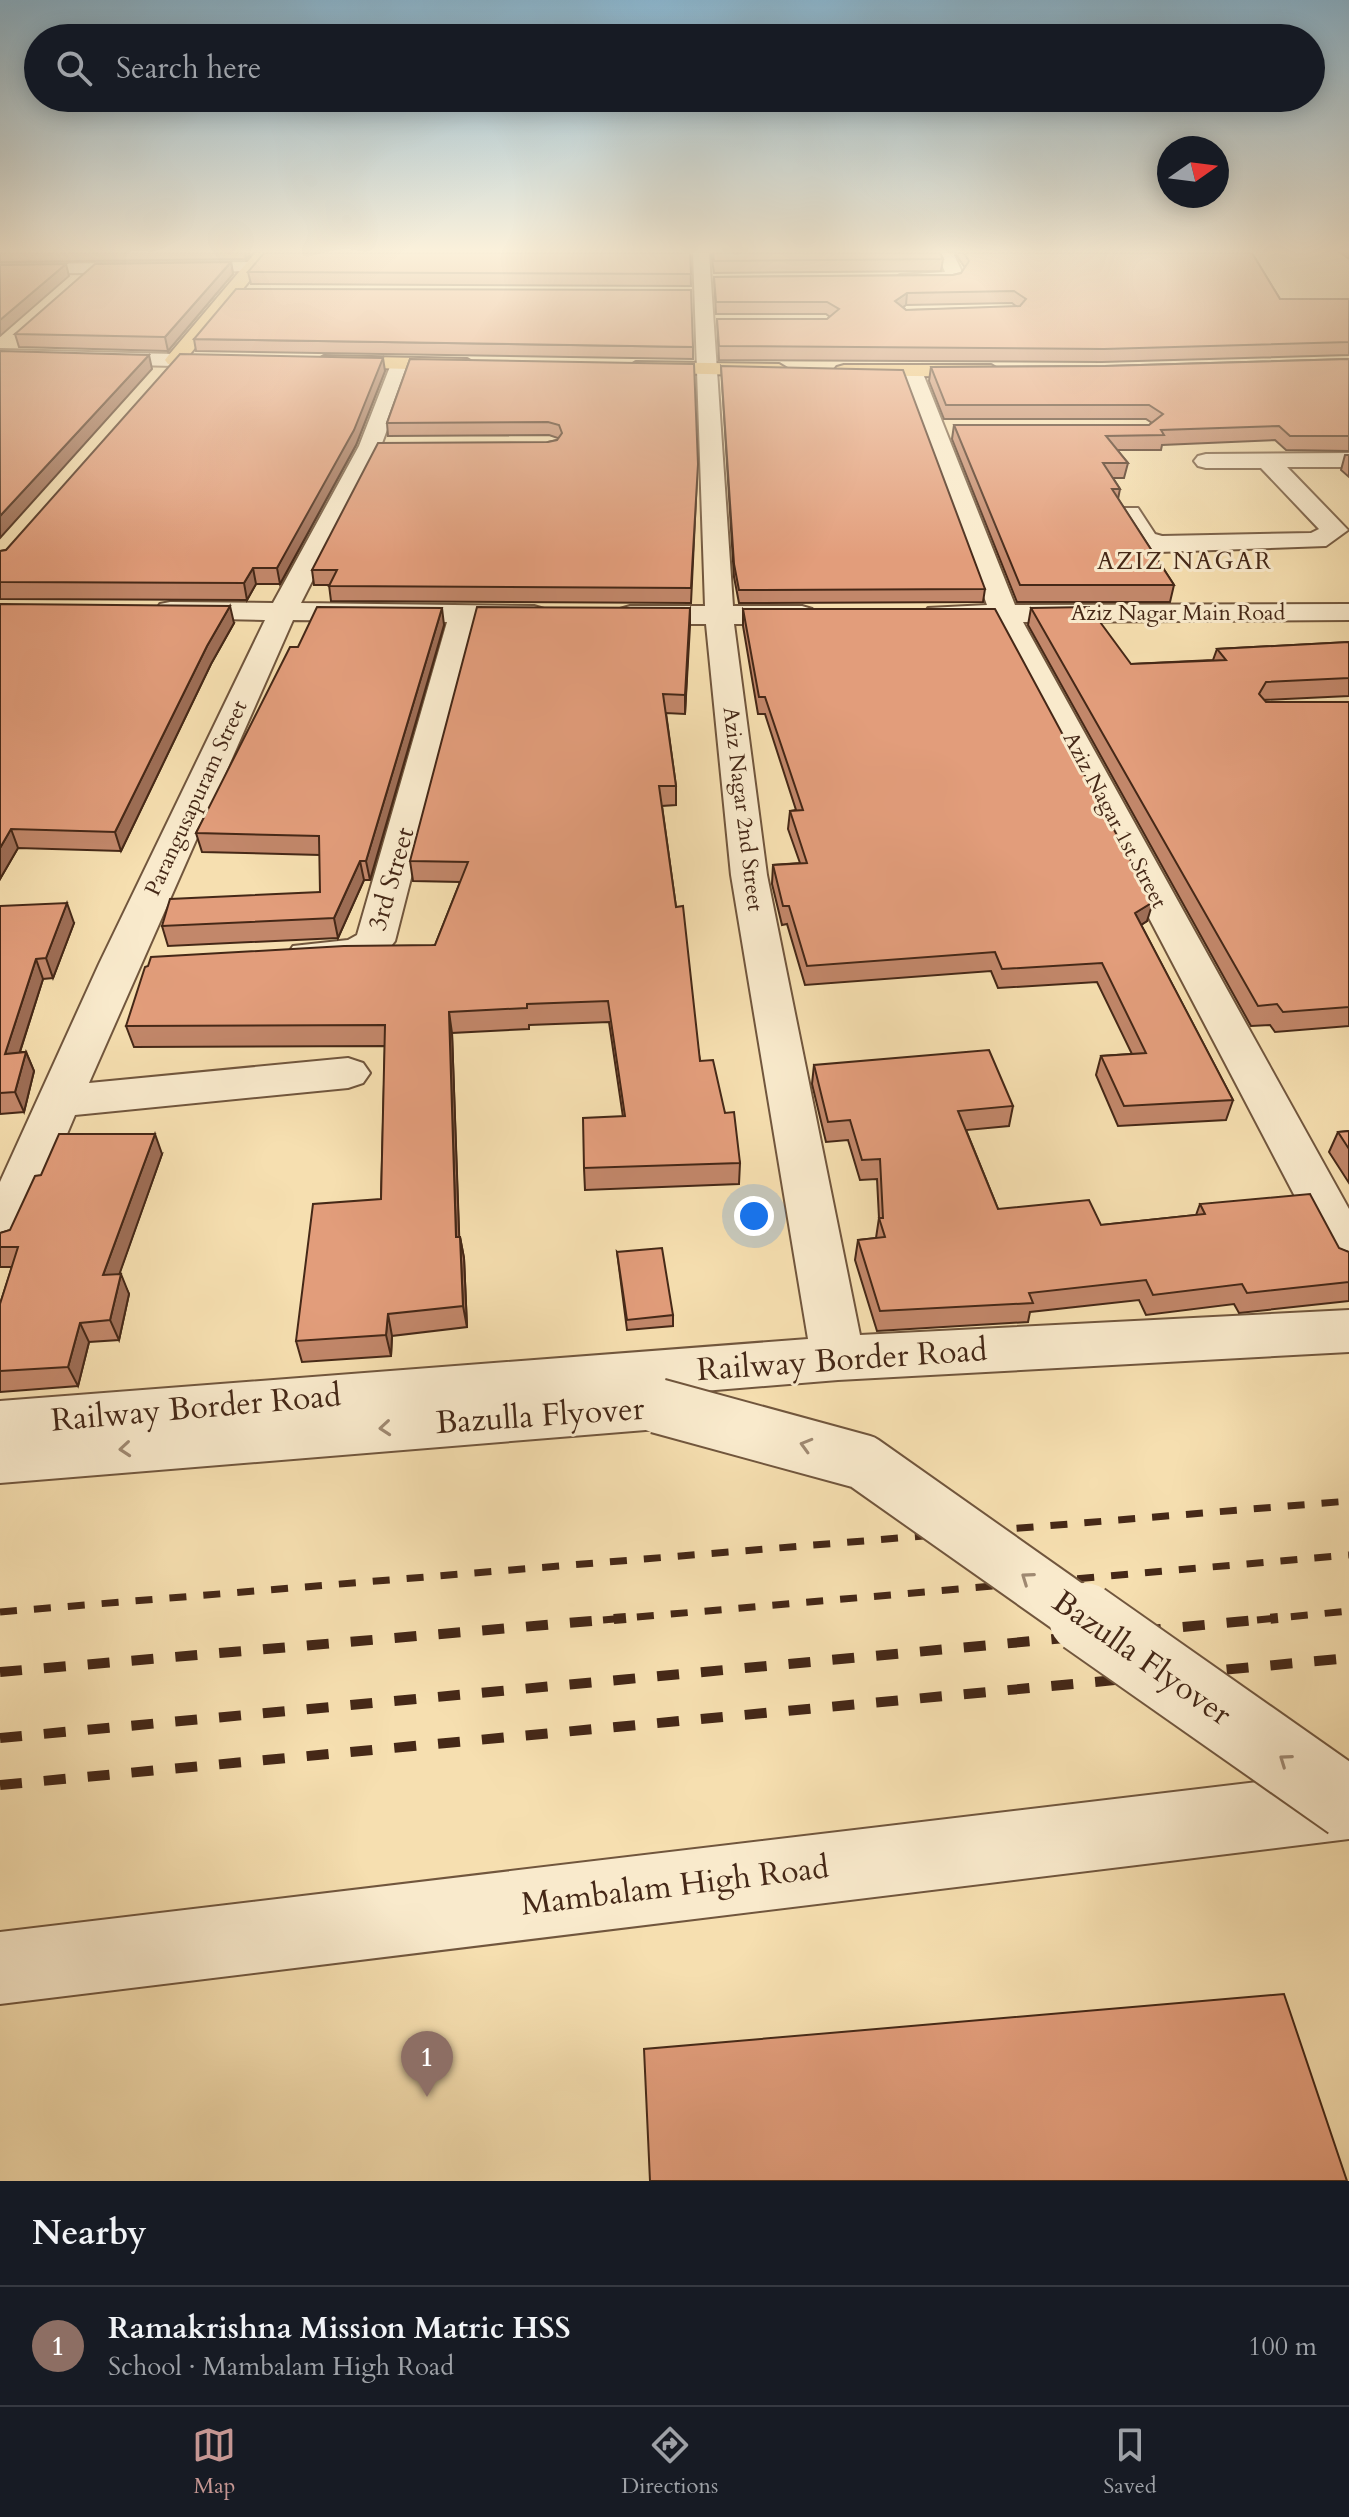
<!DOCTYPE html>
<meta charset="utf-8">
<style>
body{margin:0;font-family:Cardo,serif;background:#242831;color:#f1f3f6}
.compass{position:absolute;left:1157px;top:136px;width:72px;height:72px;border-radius:50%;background:#171b24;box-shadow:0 4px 20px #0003;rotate:76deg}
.you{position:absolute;left:754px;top:1216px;width:28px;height:28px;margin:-20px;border:6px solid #fff;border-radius:50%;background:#1a73e8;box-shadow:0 0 0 12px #1a73e833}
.badge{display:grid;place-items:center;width:52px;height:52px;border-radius:50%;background:#c59692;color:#fff;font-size:26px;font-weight:700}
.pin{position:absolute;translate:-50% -66px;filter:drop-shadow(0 2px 4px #0008)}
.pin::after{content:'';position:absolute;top:42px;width:28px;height:24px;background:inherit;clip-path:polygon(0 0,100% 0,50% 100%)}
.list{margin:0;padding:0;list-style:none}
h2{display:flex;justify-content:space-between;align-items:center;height:104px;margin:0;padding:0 32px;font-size:34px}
h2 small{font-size:26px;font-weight:400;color:#9ea1a6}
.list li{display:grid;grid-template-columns:52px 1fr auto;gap:24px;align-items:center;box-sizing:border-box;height:120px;padding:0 32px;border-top:2px solid #363941}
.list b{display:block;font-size:30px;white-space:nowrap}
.list p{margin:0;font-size:26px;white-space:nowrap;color:#9ea1a6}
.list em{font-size:26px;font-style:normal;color:#9ea1a6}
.icon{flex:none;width:44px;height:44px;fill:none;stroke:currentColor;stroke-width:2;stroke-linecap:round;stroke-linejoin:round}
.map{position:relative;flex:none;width:1349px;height:2181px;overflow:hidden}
.search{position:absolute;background:#171b24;box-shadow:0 4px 20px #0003;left:24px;right:24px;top:24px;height:88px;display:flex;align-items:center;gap:20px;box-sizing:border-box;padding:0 28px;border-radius:44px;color:#9ea1a6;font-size:30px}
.sheet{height:224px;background:#171b24}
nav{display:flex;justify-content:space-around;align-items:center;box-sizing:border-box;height:112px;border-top:2px solid #363941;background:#171b24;font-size:22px;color:#9ea1a6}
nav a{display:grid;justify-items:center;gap:4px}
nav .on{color:#c59692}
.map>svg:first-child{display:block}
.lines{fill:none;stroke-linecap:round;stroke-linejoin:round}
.minor-casing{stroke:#71563d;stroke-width:4}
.major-casing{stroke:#452817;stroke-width:4}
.minor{fill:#f9eacc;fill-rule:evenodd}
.major{fill:#ebc078;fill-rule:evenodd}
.rail-far1{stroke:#452817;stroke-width:7;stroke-dasharray:17 17;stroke-linecap:butt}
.rail{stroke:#452817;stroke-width:10;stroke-dasharray:22 22;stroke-linecap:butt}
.minor-bridge-far1-casing{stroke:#71563d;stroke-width:58;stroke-linecap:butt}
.minor-bridge-casing{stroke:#71563d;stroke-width:74;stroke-linecap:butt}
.minor-bridge-far1{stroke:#f9eacc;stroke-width:54}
.minor-bridge{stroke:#f9eacc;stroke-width:70}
.wall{fill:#c2876a;stroke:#452817;stroke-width:2;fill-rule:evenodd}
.shaded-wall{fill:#9e6e56;stroke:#452817;stroke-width:2}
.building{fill:#e29d7b;stroke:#452817;stroke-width:2;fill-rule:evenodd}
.oneway{stroke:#9f8972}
.labels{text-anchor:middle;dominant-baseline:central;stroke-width:6;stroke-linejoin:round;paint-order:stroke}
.far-street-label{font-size:22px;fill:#452817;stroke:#f9eacc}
.far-neighbourhood-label{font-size:24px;letter-spacing:2px;fill:#452817;stroke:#f9eacc}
.street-label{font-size:26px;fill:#452817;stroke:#f9eacc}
.near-street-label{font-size:32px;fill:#452817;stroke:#f9eacc}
</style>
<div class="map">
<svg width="1349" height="2181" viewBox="0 0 1349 2181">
<rect width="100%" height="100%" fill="#f6dfb0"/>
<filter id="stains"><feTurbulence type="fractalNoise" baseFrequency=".0025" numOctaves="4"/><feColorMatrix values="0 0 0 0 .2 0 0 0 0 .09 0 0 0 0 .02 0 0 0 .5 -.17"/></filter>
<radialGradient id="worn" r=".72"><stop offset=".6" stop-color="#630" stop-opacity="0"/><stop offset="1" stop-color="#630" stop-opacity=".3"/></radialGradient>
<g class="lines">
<g class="minor-casing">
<path id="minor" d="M 693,253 L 709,253 L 733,606 L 802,606 L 812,609 L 816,615 L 812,621 L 802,624 L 734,624 L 767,875 L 860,1335 L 1349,1310 L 1349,1352 L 838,1380 L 679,1393 L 685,1406 L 677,1422 L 658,1429 L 0,1483 L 0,1401 L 808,1339 L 731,875 L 706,624 L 630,624 L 620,621 L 616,615 L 620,609 L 630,606 L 705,606 Z
M 937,253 L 953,253 L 964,276 L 961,280 L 900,285 L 891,280 L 900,275 L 945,272 Z
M 254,262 L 262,267 L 260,271 L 0,274 L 0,264 Z
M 0,350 L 175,354 L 185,360 L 175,366 L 0,362 Z
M 401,358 L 411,364 L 381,446 L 301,603 L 534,606 L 544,609 L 548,615 L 544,621 L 476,623 L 395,941 C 376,968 322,971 293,964 L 287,955 L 293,946 L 348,940 L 357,935 L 447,622 L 293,620 L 89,1083 L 348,1058 L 363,1063 L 370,1073 L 363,1083 L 348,1088 L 75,1115 L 24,1236 L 17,1249 L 0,1254 L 0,1182 L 99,964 L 265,620 L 170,618 L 160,616 L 156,610 L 160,604 L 170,602 L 273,603 L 359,446 L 391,364 Z
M 912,365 L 922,371 L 1015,605 L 1349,604 L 1349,620 L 1023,622 L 1349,1209 L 1349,1273 L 1332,1267 L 994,622 L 928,620 L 924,614 L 928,608 L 987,605 L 902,371 Z
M 1349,453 L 1349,467 L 1287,467 L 1348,530 L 1326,546 L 1159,552 L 1137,544 L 1117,513 L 1120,508 L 1138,508 L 1155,534 L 1162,536 L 1311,533 L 1319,529 L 1261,468 L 1206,468 L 1198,466 L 1194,461 L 1198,456 L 1206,454 Z
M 1349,1771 L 1349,1839 L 0,2004 L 0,1932 Z"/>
</g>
<g class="major-casing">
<path id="major" d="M 255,253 L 272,253 L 182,364 L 168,364 L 165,360 L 168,356 Z
M 324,356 L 467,359 L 477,365 L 467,371 L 317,366 L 314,362 Z
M 636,362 L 779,364 L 789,370 L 779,376 L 629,372 L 626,368 Z
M 844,365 L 991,365 L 1001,371 L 991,377 L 837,375 L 834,371 L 837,367 Z"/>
</g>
<use href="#minor" class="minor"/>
<use href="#major" class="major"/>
<path class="rail-far1" d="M 0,1612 L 1349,1501
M 603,1620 L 1349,1555
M 1257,1620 L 1349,1611"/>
<path class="rail" d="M 0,1672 L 626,1618
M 0,1738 L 1278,1618
M 0,1785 L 1349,1658"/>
<g class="minor-bridge-far1-casing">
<path id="minor-bridge-far1" d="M 658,1406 L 863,1462 L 1087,1620"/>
</g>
<g class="minor-bridge-casing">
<path id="minor-bridge" d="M 1084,1618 L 1349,1804"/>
</g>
<use href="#minor-bridge-far1" class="minor-bridge-far1"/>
<use href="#minor-bridge" class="minor-bridge"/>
</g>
<path class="wall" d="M 0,253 L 252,253 L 246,259 L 0,262 Z
M 690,253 L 691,286 L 251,284 L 248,272 Z
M 711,253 L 940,253 L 943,259 L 941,271 L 714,273 Z
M 955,253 L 1252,253 L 1280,299 L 1349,299 L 1349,355 L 1102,362 L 719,360 L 717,319 L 827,319 L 830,317 L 826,314 L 716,314 L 714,277 L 953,275 L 961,273 L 965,268 ZM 1012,303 L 1017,307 L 906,310 L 903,307 L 906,305 Z
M 1341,253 L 1349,253 L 1349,259 Z
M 231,262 L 233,274 L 168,351 L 19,347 L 15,334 Z
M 194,339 L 693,347 L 693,359 L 196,351 Z
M 410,359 L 697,477 L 691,603 L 331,601 L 329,585 L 314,585 L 312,570 L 548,442 L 557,440 L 558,438 L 549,435 L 388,436 L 387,423 Z
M 1349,359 L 1349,451 L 1286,450 L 1275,440 L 1162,445 L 1161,450 L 1117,450 L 1128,463 L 1124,478 L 1113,478 L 1120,489 L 1118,499 L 1174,585 L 1170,602 L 1017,602 L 952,439 L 954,425 L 1149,425 L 1152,423 L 1146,419 L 944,419 L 929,381 L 931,367 L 1105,366 Z
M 721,366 L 985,589 L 983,602 L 739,603 L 734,577 Z
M 385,371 L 356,445 L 280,584 L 256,584 L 247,600 L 0,599 L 0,551 L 6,550 Z
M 1345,455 L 1349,455 L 1349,477 L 1341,470 Z
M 0,604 L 234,623 L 211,664 L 121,851 L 18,848 L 0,879 Z
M 690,608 L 685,714 L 666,713 L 676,786 L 676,805 L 662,806 L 676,907 L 700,1061 L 725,1113 L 740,1163 L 739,1184 L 585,1190 L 584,1168 L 623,1117 L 609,1022 L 529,1025 L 529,1029 L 452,1033 L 459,1237 L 460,1237 L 464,1258 L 467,1327 L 392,1336 L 391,1356 L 302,1362 L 296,1341 L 381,1199 L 385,1046 L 134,1047 L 126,1026 L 435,945 L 460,882 L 413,881 L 410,861 Z
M 1031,608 L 1131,664 L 1213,660 L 1217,649 L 1349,642 L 1349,696 L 1264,700 L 1266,702 L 1349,702 L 1349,1026 L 1275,1032 L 1270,1025 L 1251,1026 L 1028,625 Z
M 743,609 L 1147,921 L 1141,925 L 1233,1100 L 1226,1120 L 1118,1126 L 1096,1075 L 1101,1056 L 1132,1054 L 1097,982 L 998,988 L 991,971 L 805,985 L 787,924 L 782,925 L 772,884 L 773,865 L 800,863 L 788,829 L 790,811 L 796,810 L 765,714 L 758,714 L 743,626 Z
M 444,625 L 370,880 L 364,880 L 338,938 L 168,946 L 162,926 L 320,892 L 320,855 L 202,852 L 196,833 L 298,647 Z
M 0,906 L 74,923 L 53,978 L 43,979 L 20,1052 L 26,1052 L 34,1071 L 24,1112 L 0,1114 Z
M 814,1065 L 1013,1106 L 1009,1126 L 966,1130 L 998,1209 L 1101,1225 L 1196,1215 L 1200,1204 L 1349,1252 L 1349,1301 L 1239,1313 L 1234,1304 L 1146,1315 L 1139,1300 L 1030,1312 L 1028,1322 L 877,1331 L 855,1260 L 858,1240 L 876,1238 L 879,1218 L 877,1179 L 860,1180 L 848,1140 L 826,1142 L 812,1084 Z
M 1349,1131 L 1349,1183 L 1329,1152 L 1338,1132 Z
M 162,1154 L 119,1274 L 129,1294 L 119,1340 L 89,1342 L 78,1386 L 0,1392 L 0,1304 L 12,1267 L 0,1267 L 0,1233 L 10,1230 Z
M 617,1252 L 673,1315 L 673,1326 L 627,1330 Z"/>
<path class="shaded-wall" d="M 245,253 L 252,253 L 246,259 Z
M 231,262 L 233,274 L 168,351 L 165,337 Z
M 66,264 L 69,276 L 0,336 L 0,320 Z
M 907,293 L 906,305 L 894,313 L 895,301 Z
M 149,355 L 152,369 L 0,538 L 0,516 Z
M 383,358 L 385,371 L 356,445 L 280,584 L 277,568 Z
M 253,568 L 256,584 L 247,600 L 244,583 Z
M 230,606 L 234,623 L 211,664 L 121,851 L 115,832 L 207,646 Z
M 442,608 L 444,625 L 370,880 L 366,861 Z
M 690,608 L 690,626 L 685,714 L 685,695 Z
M 11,829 L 18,848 L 0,879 L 0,848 Z
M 360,861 L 364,880 L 338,938 L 334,918 Z
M 1153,902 L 1147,921 L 1130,932 L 1135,913 Z
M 67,903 L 74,923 L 53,978 L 46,958 Z
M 36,959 L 43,979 L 13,1073 L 5,1054 Z
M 449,1012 L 452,1033 L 460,1258 L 456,1237 Z
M 26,1052 L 34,1071 L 24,1112 L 15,1092 Z
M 155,1134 L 162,1154 L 112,1295 L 103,1275 Z
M 460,1237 L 464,1258 L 467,1327 L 463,1306 Z
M 121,1274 L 129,1294 L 119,1340 L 110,1320 Z
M 388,1314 L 392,1336 L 391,1356 L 386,1335 Z
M 80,1323 L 89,1342 L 78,1386 L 68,1367 Z"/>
<path class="building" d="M 264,253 L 690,253 L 691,274 L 248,272 Z
M 713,253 L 940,253 L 943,259 L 714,261 Z
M 964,253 L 1252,253 L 1280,299 L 1349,299 L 1349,342 L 1104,349 L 719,346 L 717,319 L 827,319 L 839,309 L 827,302 L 716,302 L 714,277 L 953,275 L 961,273 L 969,261 ZM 1014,291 L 1026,299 L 1020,306 L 906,310 L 895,301 L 907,293 Z
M 231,262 L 165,337 L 15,334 L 95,264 Z
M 66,264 L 0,320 L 0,265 Z
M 236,289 L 691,290 L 693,347 L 194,339 Z
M 0,351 L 149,355 L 0,516 Z
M 180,354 L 383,358 L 354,430 L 277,568 L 253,568 L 244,583 L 0,582 L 0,551 L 6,550 Z
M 410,359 L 694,364 L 698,464 L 691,588 L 329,586 L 337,570 L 312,570 L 378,443 L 548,442 L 557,440 L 562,433 L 559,425 L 548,422 L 387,423 Z
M 1349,359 L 1349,436 L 1290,436 L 1279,426 L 1161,430 L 1164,435 L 1106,436 L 1128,463 L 1103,463 L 1120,489 L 1112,489 L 1174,585 L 1020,585 L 954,425 L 1149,425 L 1163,414 L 1149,405 L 946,405 L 931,367 L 1105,366 Z
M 721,366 L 903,370 L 985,589 L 739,590 L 734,564 Z
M 0,604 L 230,606 L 207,646 L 115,832 L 11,829 L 0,848 Z
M 317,607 L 442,608 L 366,861 L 360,861 L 334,918 L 162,926 L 170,899 L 320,892 L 319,836 L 196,833 L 290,647 L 298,647 Z
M 477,607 L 690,608 L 685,695 L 663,694 L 676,786 L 659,786 L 676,907 L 683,906 L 700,1061 L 713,1060 L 725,1113 L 734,1112 L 740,1163 L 584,1168 L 583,1118 L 625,1116 L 608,1001 L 527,1004 L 527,1008 L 449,1012 L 456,1237 L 460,1237 L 463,1306 L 388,1314 L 386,1335 L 296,1341 L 313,1204 L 381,1199 L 385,1025 L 126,1026 L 145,967 L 148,966 L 151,957 L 344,946 L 435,945 L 468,862 L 410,861 Z
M 1089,607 L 1131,664 L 1226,660 L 1217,649 L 1349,642 L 1349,678 L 1266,682 L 1259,694 L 1266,702 L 1349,702 L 1349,1007 L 1283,1012 L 1277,1004 L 1258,1006 L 1031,608 Z
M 743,609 L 995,609 L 1153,902 L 1135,913 L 1233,1100 L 1124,1106 L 1101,1056 L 1146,1053 L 1102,963 L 1002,969 L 995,952 L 807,966 L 789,906 L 783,906 L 773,865 L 807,863 L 790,811 L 803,810 L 765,697 L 759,697 Z
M 67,903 L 46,958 L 36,959 L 5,1054 L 26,1052 L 15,1092 L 0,1093 L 0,906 Z
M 989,1050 L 1013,1106 L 958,1111 L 998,1209 L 1089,1200 L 1101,1225 L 1205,1214 L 1200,1204 L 1310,1194 L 1339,1248 L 1349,1252 L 1349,1282 L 1247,1293 L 1242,1284 L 1153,1295 L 1146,1280 L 1029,1293 L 1033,1303 L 880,1311 L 858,1240 L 885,1237 L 879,1218 L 883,1218 L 880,1159 L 862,1160 L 850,1120 L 828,1122 L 814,1065 Z
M 1349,1131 L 1349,1149 L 1338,1132 Z
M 59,1134 L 155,1134 L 103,1275 L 121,1274 L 110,1320 L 80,1323 L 68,1367 L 0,1371 L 0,1304 L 18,1247 L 0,1247 L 0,1233 L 10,1230 L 35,1176 L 41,1175 Z
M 662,1248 L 673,1315 L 627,1320 L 617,1252 Z
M 1284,1994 L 1347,2181 L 650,2181 L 644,2049 Z"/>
<defs><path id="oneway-chevron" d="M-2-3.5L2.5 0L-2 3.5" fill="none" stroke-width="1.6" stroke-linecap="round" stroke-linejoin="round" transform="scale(2)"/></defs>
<g class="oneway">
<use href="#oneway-chevron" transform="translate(385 1428) rotate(175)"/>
<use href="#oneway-chevron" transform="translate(806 1445) rotate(-164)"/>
<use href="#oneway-chevron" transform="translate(125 1449) rotate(175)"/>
<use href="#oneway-chevron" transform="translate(1027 1578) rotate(-145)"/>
<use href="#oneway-chevron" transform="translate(1285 1760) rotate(-145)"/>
</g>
<linearGradient id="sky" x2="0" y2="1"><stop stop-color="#8ab7d1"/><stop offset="0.45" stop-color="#fbf1db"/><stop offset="1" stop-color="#fbf1db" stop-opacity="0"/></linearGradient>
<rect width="1349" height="558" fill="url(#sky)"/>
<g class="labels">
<g class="far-street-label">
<text x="1178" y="613">Aziz Nagar Main Road</text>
<text transform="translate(196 798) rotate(-65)">Parangusapuram Street</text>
<text transform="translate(743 809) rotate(83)">Aziz Nagar 2nd Street</text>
<text transform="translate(1115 820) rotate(62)">Aziz Nagar 1st Street</text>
</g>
<g class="far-neighbourhood-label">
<text x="1185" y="561">AZIZ NAGAR</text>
</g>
<g class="street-label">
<text transform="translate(391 879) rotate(-74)">3rd Street</text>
</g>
<g class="near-street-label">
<text transform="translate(842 1360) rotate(-4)">Railway Border Road</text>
<text transform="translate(196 1408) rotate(-5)">Railway Border Road</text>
<text transform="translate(540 1416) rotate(-4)">Bazulla Flyover</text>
<text transform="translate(1142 1658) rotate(35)">Bazulla Flyover</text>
<text transform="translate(675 1886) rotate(-7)">Mambalam High Road</text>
</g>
</g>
<rect width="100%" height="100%" filter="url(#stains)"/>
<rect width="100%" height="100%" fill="url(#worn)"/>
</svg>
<svg class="compass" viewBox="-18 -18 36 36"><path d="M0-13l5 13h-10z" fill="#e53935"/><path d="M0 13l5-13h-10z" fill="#9ea1a6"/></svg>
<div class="you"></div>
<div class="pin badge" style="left:427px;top:2097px;background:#8d6e63">1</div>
<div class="search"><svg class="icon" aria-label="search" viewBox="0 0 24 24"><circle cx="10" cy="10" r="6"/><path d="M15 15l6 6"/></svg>Search here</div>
</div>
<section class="sheet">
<h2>Nearby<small></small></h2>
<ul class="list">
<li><span class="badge" style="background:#8d6e63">1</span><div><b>Ramakrishna Mission Matric HSS</b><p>School · Mambalam High Road</p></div><em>100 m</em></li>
</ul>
</section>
<nav>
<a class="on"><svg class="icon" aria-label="map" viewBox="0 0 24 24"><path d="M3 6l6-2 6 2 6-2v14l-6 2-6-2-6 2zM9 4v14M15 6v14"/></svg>Map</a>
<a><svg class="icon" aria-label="directions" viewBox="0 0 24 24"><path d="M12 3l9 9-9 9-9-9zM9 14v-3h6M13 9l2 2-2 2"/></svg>Directions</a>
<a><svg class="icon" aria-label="saved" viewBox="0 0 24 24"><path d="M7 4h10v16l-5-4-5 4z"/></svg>Saved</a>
</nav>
